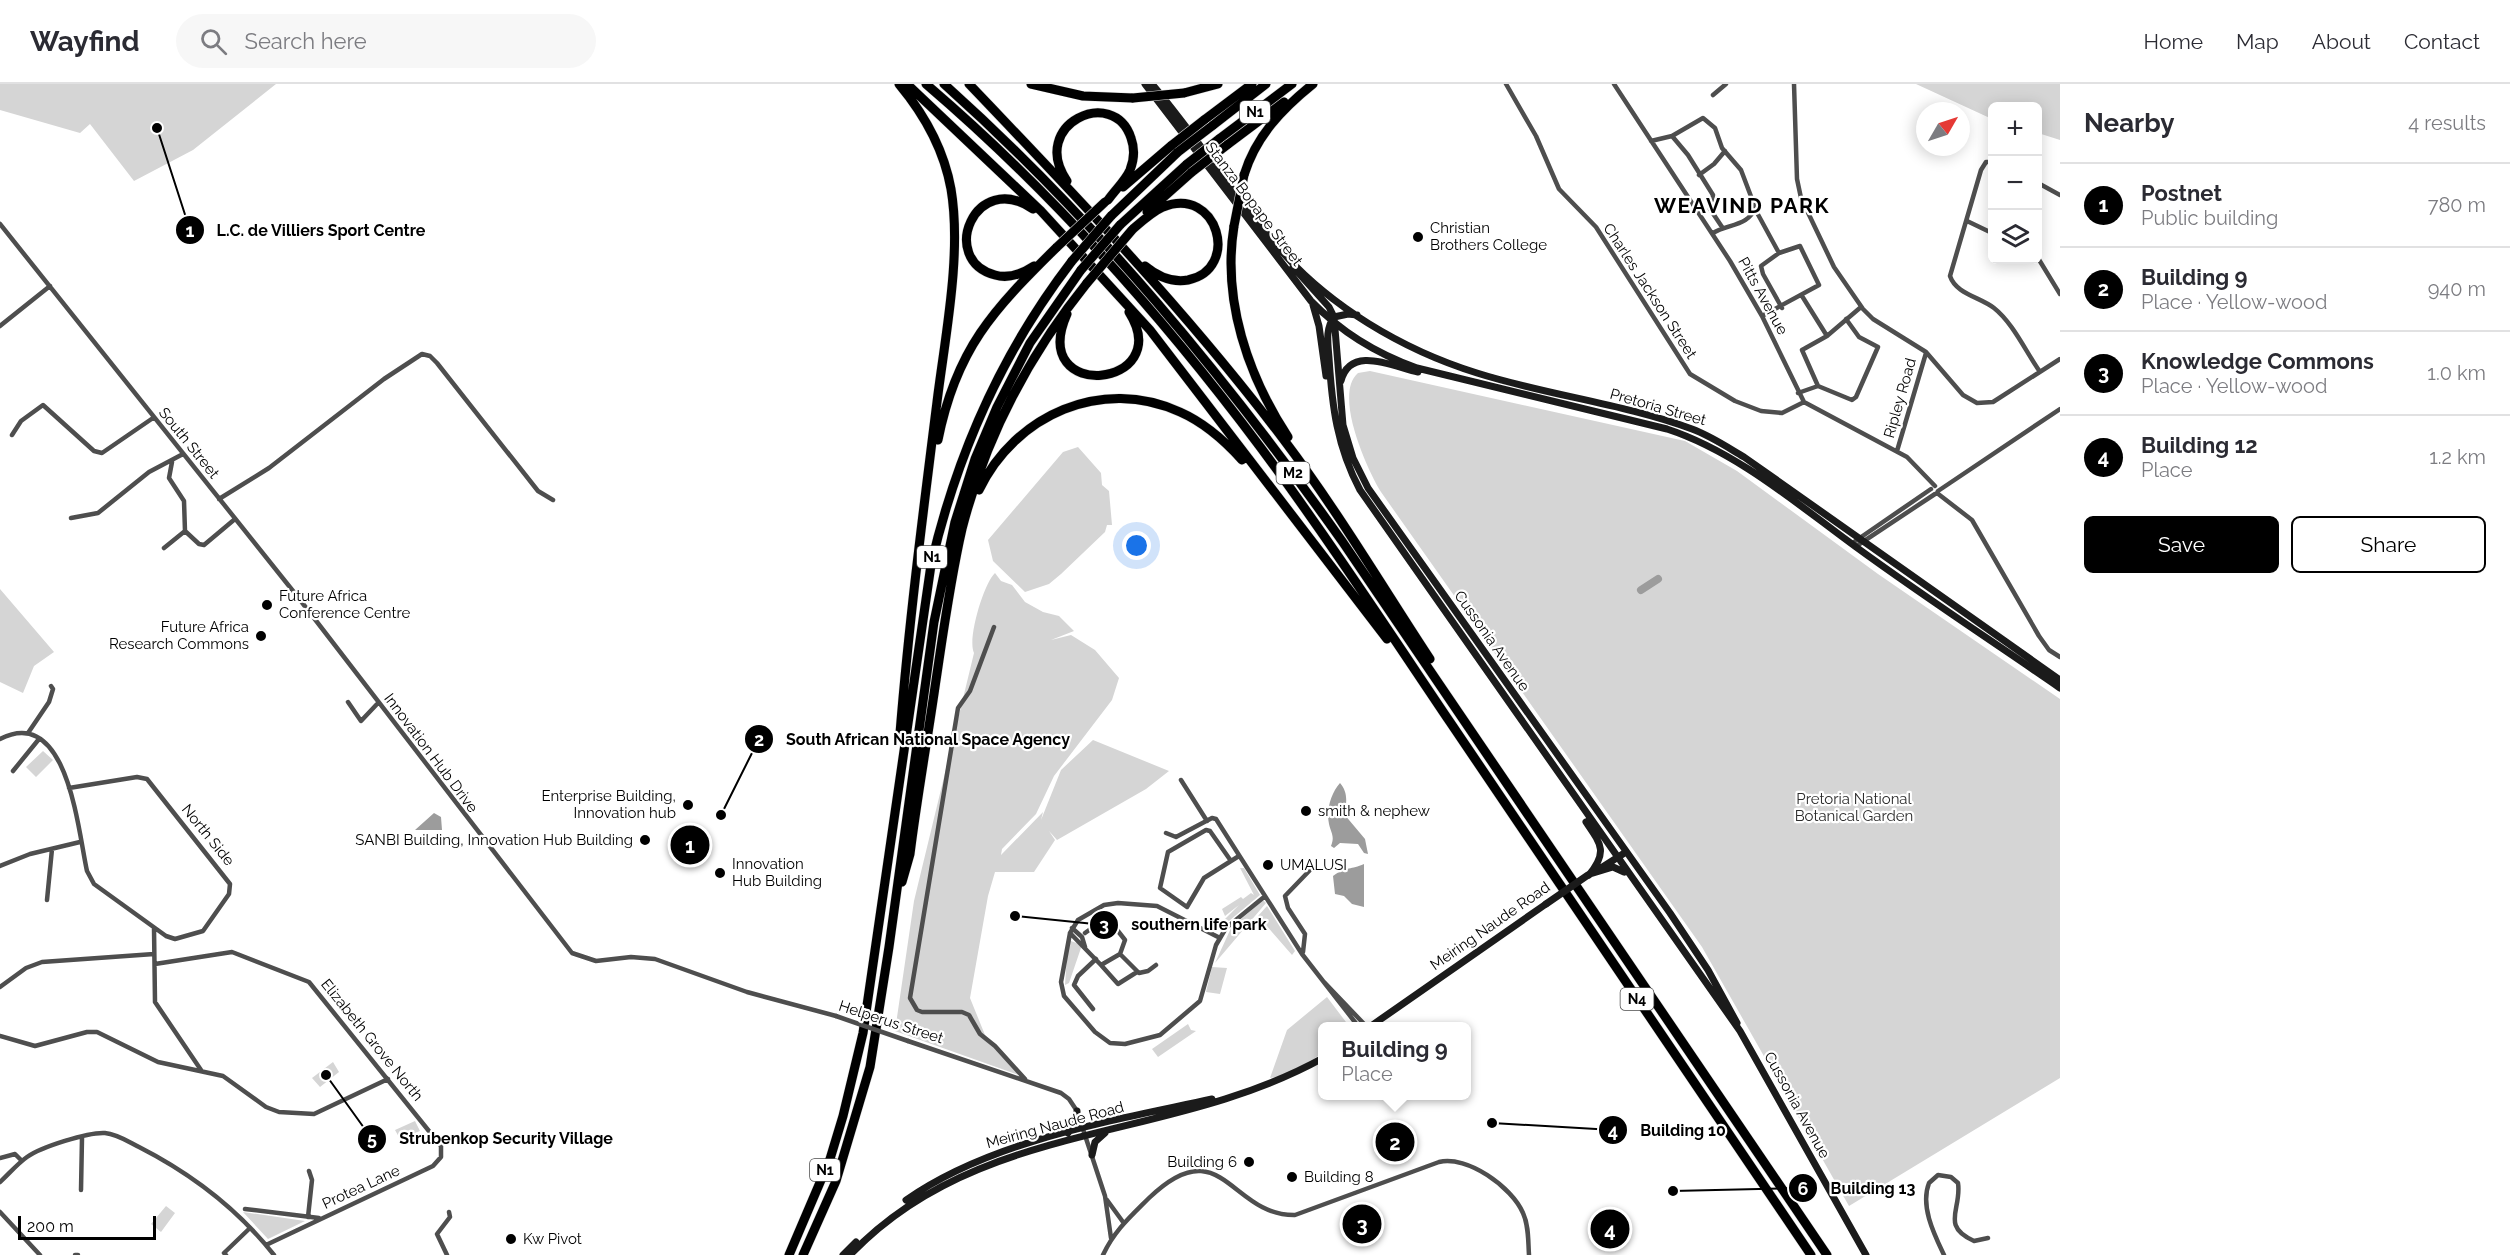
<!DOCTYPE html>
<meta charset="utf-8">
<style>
body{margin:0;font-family:Raleway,sans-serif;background:#f7f7f7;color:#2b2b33}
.controls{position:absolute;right:18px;top:18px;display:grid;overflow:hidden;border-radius:9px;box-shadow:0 3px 15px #0003}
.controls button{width:54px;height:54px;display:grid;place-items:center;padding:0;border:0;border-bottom:2px solid #e1e1e2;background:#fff;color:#2b2b33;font:30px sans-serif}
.compass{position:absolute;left:1916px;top:18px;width:54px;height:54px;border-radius:50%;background:#fff;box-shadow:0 3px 15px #0003;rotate:51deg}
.scale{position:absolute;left:18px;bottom:15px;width:138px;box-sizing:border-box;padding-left:6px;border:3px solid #000;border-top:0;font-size:16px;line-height:21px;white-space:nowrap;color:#000;-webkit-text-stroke:4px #fff;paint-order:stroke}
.you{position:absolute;left:1137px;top:462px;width:21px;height:21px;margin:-15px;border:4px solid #fff;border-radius:50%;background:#1a73e8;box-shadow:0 0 0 9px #1a73e833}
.badge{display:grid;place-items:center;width:39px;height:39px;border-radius:50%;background:#000;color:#fff;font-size:20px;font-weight:700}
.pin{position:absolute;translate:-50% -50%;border:3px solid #fff;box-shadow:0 2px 6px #0006}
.popup{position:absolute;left:1318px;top:938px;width:153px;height:78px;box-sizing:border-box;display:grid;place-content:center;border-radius:9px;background:#fff;filter:drop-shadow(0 2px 4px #0005);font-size:20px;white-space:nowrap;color:#7c7c81}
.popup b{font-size:22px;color:#2b2b33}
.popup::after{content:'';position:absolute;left:50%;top:100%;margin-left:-12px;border:12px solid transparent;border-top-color:#fff}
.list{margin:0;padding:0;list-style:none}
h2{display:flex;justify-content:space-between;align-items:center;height:78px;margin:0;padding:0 24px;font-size:26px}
h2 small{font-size:20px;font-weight:400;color:#7c7c81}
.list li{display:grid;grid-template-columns:39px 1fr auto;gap:18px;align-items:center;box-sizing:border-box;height:84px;padding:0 24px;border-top:2px solid #e1e1e2}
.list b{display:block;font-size:22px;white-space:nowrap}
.list p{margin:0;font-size:20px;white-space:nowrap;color:#7c7c81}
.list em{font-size:20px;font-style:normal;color:#7c7c81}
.actions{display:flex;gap:12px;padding:18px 24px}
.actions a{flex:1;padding:14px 0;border:2px solid #000;border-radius:9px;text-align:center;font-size:21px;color:#000}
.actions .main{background:#000;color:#fff}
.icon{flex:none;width:33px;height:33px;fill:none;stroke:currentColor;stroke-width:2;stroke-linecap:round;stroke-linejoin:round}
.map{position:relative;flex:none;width:2060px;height:1171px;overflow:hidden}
header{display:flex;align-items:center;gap:36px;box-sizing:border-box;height:84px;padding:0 30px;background:#fff;border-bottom:2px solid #e1e1e2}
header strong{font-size:28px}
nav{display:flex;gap:33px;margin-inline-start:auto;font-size:21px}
.search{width:420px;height:54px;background:#f7f7f7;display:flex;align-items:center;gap:15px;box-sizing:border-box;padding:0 21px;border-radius:33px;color:#7c7c81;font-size:22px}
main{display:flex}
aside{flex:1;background:#fff}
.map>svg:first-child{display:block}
.green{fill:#d5d5d5}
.water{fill:#9c9c9c}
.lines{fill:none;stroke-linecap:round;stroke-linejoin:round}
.river{stroke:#9c9c9c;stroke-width:8}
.highway-casing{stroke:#dbdbdb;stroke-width:10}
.street{stroke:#4e4e4e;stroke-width:4.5}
.secondary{stroke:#1b1b1b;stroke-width:7}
.highway{stroke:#000;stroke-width:9}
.highway-bridge-casing{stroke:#dbdbdb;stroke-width:10;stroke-linecap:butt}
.street-bridge{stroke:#4e4e4e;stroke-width:4.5}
.secondary-bridge{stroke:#1b1b1b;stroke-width:7}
.highway-bridge{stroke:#000;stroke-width:9}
.poi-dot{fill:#000;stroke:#fff;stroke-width:2}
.labels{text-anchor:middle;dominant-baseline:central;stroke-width:4.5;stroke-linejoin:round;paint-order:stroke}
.shield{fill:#fff;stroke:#4c4c4c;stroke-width:1.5}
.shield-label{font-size:14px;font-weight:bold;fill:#000}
.street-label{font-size:15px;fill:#000;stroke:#fff}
.poi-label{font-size:15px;fill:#000;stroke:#fff;text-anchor:start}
.park-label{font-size:15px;fill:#2c2c2c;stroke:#fff}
.district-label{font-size:21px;font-weight:bold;letter-spacing:1.5px;fill:#000;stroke:#fff}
.leader{fill:none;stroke:#000;stroke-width:2}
.callout-dot{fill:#000;stroke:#fff;stroke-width:2}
.mark-label{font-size:18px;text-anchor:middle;font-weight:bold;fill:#fff}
.callout-label{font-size:16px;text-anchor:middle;font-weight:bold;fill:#000;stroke:#fff;stroke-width:4.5;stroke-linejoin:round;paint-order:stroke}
</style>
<header>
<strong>Wayfind</strong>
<div class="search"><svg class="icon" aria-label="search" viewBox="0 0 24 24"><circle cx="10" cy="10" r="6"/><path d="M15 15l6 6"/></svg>Search here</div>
<nav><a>Home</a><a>Map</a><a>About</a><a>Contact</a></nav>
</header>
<main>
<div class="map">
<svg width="2060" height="1171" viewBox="0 0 2060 1171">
<rect width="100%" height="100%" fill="#fff"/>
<path class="green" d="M 0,0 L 276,0 L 193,66 L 134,97 L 90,40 L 80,49 L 0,26 Z
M 1916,0 L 2060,0 L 2060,56 L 2038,49 L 2038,22 L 1992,22 L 1992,35 Z
M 1370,287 L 1685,357 L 1737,387 L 1878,490 L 2060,615 L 2060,994 L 1849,1122 L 1702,863 L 1381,408 C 1367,385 1333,310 1358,289 Z
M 1078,363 L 1101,389 L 1102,401 L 1109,407 L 1112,441 L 1107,441 L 1105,448 L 1061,490 L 1049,500 L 1025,508 L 993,477 L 988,456 L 1063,368 Z
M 995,489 L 1001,497 L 1012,501 L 1025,518 L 1043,528 L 1059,532 L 1074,547 L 1051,556 L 1071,551 L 1095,566 L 1119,594 L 1112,616 L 1054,692 L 1036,730 L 1002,765 L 1001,771 L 1043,728 L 1041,736 L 1061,686 L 1093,656 L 1169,687 L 1146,705 L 1057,756 L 1049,747 L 1055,756 L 1034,788 L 995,788 L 988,812 L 970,914 L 985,951 L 1019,991 L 895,947 L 914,817 L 974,569 C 967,555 984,499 995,489 Z
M 0,505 L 54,568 L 34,582 L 23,609 L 0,598 Z
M 43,667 L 53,676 L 36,693 L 26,683 Z
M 1240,784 L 1244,784 L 1260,811 L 1223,842 L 1221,839 L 1239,821 L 1225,832 L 1222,825 L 1241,813 L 1243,815 L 1251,809 L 1254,811 Z
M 1263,816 L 1266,819 L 1215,879 L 1231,844 Z
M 1267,822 L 1295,867 L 1292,871 L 1258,832 Z
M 1068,856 L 1082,861 L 1069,899 L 1065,901 Z
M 1212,883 L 1227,884 L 1220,910 L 1206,908 Z
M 1327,913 L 1349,942 L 1323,942 L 1323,968 L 1295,989 L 1270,994 L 1287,946 Z
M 1188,940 L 1191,946 L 1196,947 L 1158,973 L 1152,965 Z
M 333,978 L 339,988 L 320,1003 L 312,994 Z
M 415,1037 L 420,1047 L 400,1055 L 395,1046 Z
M 166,1122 L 175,1129 L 161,1148 L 151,1140 Z
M 243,1128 L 305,1137 L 268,1155 Z"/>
<path class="water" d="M 1340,699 C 1348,708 1347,719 1344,730 L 1365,755 L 1368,770 L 1364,769 L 1358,760 L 1340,759 L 1334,764 L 1331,762 C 1335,752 1331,749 1329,740 C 1326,726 1331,709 1340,699 Z
M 434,729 L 441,733 L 442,746 L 415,746 Z
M 1364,780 L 1364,823 L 1352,820 L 1344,812 L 1335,810 L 1333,792 C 1347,782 1351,786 1364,780 Z"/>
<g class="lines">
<path class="river" d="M 1641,506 L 1658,495"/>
<g class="highway-casing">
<path id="highway" d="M 899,0 C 924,30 944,66 951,105 C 962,170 945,253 937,318 C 923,429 909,538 900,649
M 907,0 L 1041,127 L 1150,246 L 1387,555
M 926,0 C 1050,106 1163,233 1261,364 C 1327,453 1388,546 1450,638 C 1571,815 1691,993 1811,1171
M 944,0 C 1096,136 1225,292 1342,457 L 1827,1171
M 969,0 C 1079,115 1188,229 1284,356 C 1337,426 1382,502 1430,575
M 1031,0 L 1083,12 L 1133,14
M 1184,9 L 1218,0
M 1204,36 L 1252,0
M 1212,42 L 1266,0
M 1219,55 L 1292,0
M 1227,61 L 1284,18
M 1244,91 C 1256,52 1282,25 1313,0
M 1067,97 C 1028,40 1114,1 1131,54 C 1135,65 1134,76 1130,86 C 1125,97 1115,106 1108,116
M 1123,103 L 1172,61
M 1033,125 C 975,85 938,176 995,191 C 1009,195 1022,190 1034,182
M 1147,128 L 1192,88
M 1111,132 L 1178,68
M 1120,141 L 1187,80
M 1234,142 C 1222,216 1248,292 1288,353
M 1133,145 C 1142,137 1152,128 1163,123 C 1218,101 1241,185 1188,196 C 1171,199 1157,192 1145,182
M 1067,230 C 1027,320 1177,304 1129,228
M 938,356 C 956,265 993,226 1057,163
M 979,406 C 1015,331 1102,292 1180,328 C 1205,339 1224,356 1242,376
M 902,798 L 910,770 C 917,714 927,658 935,603 C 943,550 950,497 962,445 C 985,355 1029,271 1087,199
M 789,1171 L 830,1075 L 843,1032 L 863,949 L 931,481 C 957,369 1002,268 1072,177
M 803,1171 L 836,1097 L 870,983 L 889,863 L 934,538 L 955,438 L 975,375 L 997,323 L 1030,259 L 1081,186"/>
</g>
<path class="street" d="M 1506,0 L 1536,52 L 1559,105 L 1596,143 L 1690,290 L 1735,317 L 1761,327 L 1782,329 L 1804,318
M 1614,0 L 1730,177 L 1762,232 L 1804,318 L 1907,373 L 1935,402
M 1794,0 L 1797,95 L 1801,114 L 1834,183 L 1863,225 L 1873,235 L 1926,268 L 1963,311 L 1977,319 L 1993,318 L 2060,275
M 1713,11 L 1726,0
M 1672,52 L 1688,71 L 1713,111 L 1710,125 L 1722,143
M 1651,57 L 1672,52 L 1703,34 L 1715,44 L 1722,64 L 1741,86 L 1755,123 C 1750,142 1727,140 1713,149
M 1992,78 L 1986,78 L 1981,86 L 1950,192 C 1956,210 1980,213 1994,224 C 2013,239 2026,268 2040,288
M 1699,91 L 1714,80 L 1725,67
M 2038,99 L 2060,111
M 1755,125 L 1779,169
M 1967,137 L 1992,149
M 0,140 L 297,512 L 572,869 L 596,877 L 631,873 L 655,875 L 747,908 L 836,932
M 2038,174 L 2060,210
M 1802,212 L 1827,252
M 1762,232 L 1819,201 L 1800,162 L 1779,169 L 1761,182 L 1763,190 L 1782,224
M 1846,235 L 1859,253 L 1878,263 L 1856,313 L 1852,316 L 1818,302 L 1802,266 L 1827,252 L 1861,223
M 0,242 L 50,202
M 1798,309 L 1818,302
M 12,351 L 21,337 L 43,321 L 94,367 L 102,369 L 153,334
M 1897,367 L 1926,269
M 172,378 L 169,394 L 184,417 L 185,447
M 1938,407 L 2060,325
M 1937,409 L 1972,436 L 2039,552 L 2049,566 L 2060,573
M 219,415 L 269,384 L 384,295 L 422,270 L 430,272 L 437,279 L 538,407 L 553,416
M 71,434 L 98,429 L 149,388 L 183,370
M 1851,460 L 1931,405
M 1855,463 L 1935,410
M 164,464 L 185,447 L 199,460 L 204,461 L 235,435
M 994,543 L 970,607 L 958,624 L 910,914 L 917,926 L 922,928 L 962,928 L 969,931 L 980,950 L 995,962 L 1025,995
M 348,618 L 361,637 L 378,619
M 28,649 L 49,618 L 53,605 L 51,602
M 0,655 C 68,620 78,747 87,787 L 94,800 L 166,852 L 175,855 L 203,847 L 229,810 L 230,800 L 147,695 L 137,693 L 69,704
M 13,687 L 39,655
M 1181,696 L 1207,737
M 1166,749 L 1176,753 L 1212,734 L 1216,735 L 1302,870 L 1358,942
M 1231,777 L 1204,794 L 1187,823 L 1160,804 L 1168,768 L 1206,746 L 1210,747 L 1231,777 L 1239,772
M 0,782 L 30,770 L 80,758
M 47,816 L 52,765
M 154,844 L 155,918 L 201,986
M 1072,844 L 1082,853 L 1085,863
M 1070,849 L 1101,881 L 1120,870 L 1139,889 L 1148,887 L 1156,881
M 1085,849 L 1107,833 L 1125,856 L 1120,870
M 1220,854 L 1157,822 L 1118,819 L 1104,821 L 1078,836 L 1070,849 L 1061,898 L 1064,912 L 1095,948 L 1110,959 L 1125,960 L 1160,951 L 1200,917 L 1216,861 L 1226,844 L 1264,813
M 1303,868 L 1305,850 L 1288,824 L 1285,812 L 1311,785 L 1309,778
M 155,880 L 232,868 L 309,898 L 441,1062 L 441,1073 L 433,1082 L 266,1161
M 1101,881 L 1118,900 L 1137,888
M 1324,898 L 1366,942
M 0,903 L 26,884 L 42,878 L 154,870
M 1093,925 L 1074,901 L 1078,892 L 1096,875
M 0,952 L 35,962 L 87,948 L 97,948 L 158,978 L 223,992 L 266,1023 L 279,1028 L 314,1030 L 388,995
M 908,957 L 1061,1009 L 1069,1015 L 1077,1027 L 1105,1112 L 1111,1154
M 0,1074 L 15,1070 L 22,1077
M 0,1098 C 9,1090 17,1080 27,1073 C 41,1063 88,1048 105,1049 C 117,1050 129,1058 139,1063 C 192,1090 237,1124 274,1171
M 81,1106 L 82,1054
M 1107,1116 L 1123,1138
M 245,1125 L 319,1134
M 0,1128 L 40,1171
M 308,1133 L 312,1096 L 309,1087
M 75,1171 L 78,1171
M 226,1171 L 224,1169 L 250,1144
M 447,1171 L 437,1150 L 450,1133 L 449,1128
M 1103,1171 C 1114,1147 1130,1133 1149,1114 C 1222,1044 1230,1132 1295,1131 L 1439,1078 C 1467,1071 1512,1103 1523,1129 C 1529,1142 1528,1157 1529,1171
M 1944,1171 C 1934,1150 1920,1122 1929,1099 L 1938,1091 L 1951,1093 L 1958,1099 C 1962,1125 1940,1142 1974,1157 L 1988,1154"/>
<path class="secondary" d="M 1145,0 L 1311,217 C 1341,248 1377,270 1417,284 L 1667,345 C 1737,368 1797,420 1856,463 C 1923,512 1992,557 2060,604
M 1152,0 C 1196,52 1233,110 1277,162 C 1328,222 1403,266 1477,289 C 1546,311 1625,320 1692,345 C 1711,352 1727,363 1744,373 L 2060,596
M 1293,183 L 1329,223 L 1334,233 L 1343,341 L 1353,374 L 1368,404 L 1670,829 L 1708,886 L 1737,939
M 1313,221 L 1319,242 L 1326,292
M 1357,231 L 1348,230 L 1334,233 C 1325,245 1328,260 1329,274 C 1332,322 1337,363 1360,406 L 1740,947 L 1866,1171
M 1341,297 C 1350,261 1392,282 1418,288
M 1586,738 C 1601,760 1608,768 1589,791
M 1601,784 L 1626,768
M 1590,790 L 1613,783 L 1624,788
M 1371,942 L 1546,820
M 1068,1049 L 1077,1037 L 1077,1027
M 1092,1071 L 1095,1058 L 1105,1049
M 906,1116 C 992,1056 1111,1037 1212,1015
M 843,1171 L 856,1158
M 850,1171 C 979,1035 1168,1060 1323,974"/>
<use href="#highway" class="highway"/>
<g class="highway-bridge-casing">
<path id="highway-bridge" d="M 1133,14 L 1184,9
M 1172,61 L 1204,36
M 1178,68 L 1212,42
M 1187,80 L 1219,55
M 1192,88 L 1227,61
M 1234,142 L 1244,91
M 1057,163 L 1105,118
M 1072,177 L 1111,132
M 1081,186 L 1120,141
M 1087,199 L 1132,146"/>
</g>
<path class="street-bridge" d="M 836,932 L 908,957"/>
<path class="secondary-bridge" d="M 1546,820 L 1588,791"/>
<use href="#highway-bridge" class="highway-bridge"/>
</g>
<g class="poi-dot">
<circle cx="1418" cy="153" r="6"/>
<circle cx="267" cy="521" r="6"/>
<circle cx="261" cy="552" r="6"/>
<circle cx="688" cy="721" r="6"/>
<circle cx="1306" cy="727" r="6"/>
<circle cx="645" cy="756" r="6"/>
<circle cx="1268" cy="781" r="6"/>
<circle cx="720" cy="789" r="6"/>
<circle cx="1249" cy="1078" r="6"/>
<circle cx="1292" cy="1093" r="6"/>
<circle cx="511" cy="1155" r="6"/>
</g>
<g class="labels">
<g class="shield">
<rect x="1240" y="17" width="30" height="22" rx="4.5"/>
<rect x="1276.5" y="378" width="33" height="22" rx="4.5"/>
<rect x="917" y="462" width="30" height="22" rx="4.5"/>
<rect x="1620.5" y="904" width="33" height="22" rx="4.5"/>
<rect x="810" y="1075" width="30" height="22" rx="4.5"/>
</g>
<g class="shield-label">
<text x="1255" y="28">N1</text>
<text x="1293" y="389">M2</text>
<text x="932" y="473">N1</text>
<text x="1637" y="915">N4</text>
<text x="825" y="1086">N1</text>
</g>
<g class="street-label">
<text transform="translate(1254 120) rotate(53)">Stanza Bopape Street</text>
<text transform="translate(1650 207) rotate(57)">Charles Jackson Street</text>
<text transform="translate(1763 212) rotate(61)">Pitts Avenue</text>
<text transform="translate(1900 314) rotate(-74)">Ripley Road</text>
<text transform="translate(1658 323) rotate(16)">Pretoria Street</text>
<text transform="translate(189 359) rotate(51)">South Street</text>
<text transform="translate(1492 557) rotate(55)">Cussonia Avenue</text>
<text transform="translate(431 669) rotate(53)">Innovation Hub Drive</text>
<text transform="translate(208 751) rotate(51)">North Side</text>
<text transform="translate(1490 842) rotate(-35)">Meiring Naude Road</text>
<text transform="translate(891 938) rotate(18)">Helperus Street</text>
<text transform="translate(372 956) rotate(51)">Elizabeth Grove North</text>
<text transform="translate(1797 1021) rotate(61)">Cussonia Avenue</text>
<text transform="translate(1055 1041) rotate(-15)">Meiring Naude Road</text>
<text transform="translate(361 1103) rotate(-25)">Protea Lane</text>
</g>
<g class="poi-label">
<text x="1430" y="144">Christian<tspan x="1430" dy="17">Brothers College</tspan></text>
<text x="279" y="512">Future Africa<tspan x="279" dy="17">Conference Centre</tspan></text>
<text x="249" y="543" text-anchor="end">Future Africa<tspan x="249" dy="17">Research Commons</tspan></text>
<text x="676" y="712" text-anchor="end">Enterprise Building,<tspan x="676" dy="17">Innovation hub</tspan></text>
<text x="1318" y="727">smith &amp; nephew</text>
<text x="633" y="756" text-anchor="end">SANBI Building, Innovation Hub Building</text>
<text x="732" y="780">Innovation<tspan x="732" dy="17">Hub Building</tspan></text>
<text x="1280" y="781">UMALUSI</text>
<text x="1237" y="1078" text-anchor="end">Building 6</text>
<text x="1304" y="1093">Building 8</text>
<text x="523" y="1155">Kw Pivot</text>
</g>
<g class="park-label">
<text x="1854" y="715">Pretoria National<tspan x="1854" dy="17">Botanical Garden</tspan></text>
</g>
<g class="district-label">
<text x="1742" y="121">WEAVIND PARK</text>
</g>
</g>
<path class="leader" d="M157 44L190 146M721 731L759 655M1015 832L1104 841M1492 1039L1613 1046M326 991L372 1055M1673 1107L1803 1104"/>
<g class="callout-dot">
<circle cx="157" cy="44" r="6"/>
<circle cx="721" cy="731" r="6"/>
<circle cx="1015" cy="832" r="6"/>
<circle cx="1492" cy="1039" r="6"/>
<circle cx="326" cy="991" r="6"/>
<circle cx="1673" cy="1107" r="6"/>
<circle cx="190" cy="146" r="15"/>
<circle cx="759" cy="655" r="15"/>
<circle cx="1104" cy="841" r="15"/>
<circle cx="1613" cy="1046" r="15"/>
<circle cx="372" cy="1055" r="15"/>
<circle cx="1803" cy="1104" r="15"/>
</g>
<g class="mark-label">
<text x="190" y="153">1</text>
<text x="759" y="662">2</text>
<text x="1104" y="847">3</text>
<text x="1613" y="1053">4</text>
<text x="372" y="1061">5</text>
<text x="1803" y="1111">6</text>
</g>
<g class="callout-label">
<text x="321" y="152">L.C. de Villiers Sport Centre</text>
<text x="928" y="661">South African National Space Agency</text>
<text x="1199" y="846">southern life park</text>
<text x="1683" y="1052">Building 10</text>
<text x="506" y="1060">Strubenkop Security Village</text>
<text x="1873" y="1110">Building 13</text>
</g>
</svg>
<div class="controls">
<button>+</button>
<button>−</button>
<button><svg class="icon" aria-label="layers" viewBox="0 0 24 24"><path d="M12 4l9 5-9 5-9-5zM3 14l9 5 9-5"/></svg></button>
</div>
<svg class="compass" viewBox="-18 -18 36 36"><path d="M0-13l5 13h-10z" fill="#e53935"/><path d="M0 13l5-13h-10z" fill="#7c7c81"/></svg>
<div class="scale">200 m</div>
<div class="you"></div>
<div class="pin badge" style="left:690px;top:761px">1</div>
<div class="pin badge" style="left:1395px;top:1058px">2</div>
<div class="popup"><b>Building 9</b>Place</div>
<div class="pin badge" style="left:1362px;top:1140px">3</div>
<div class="pin badge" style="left:1610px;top:1145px">4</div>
</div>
<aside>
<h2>Nearby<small>4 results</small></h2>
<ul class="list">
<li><span class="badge">1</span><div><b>Postnet</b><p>Public building</p></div><em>780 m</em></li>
<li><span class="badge">2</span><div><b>Building 9</b><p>Place · Yellow-wood</p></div><em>940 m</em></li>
<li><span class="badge">3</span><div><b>Knowledge Commons</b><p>Place · Yellow-wood</p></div><em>1.0 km</em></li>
<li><span class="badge">4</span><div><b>Building 12</b><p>Place</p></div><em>1.2 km</em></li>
</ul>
<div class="actions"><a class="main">Save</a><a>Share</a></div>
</aside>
</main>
